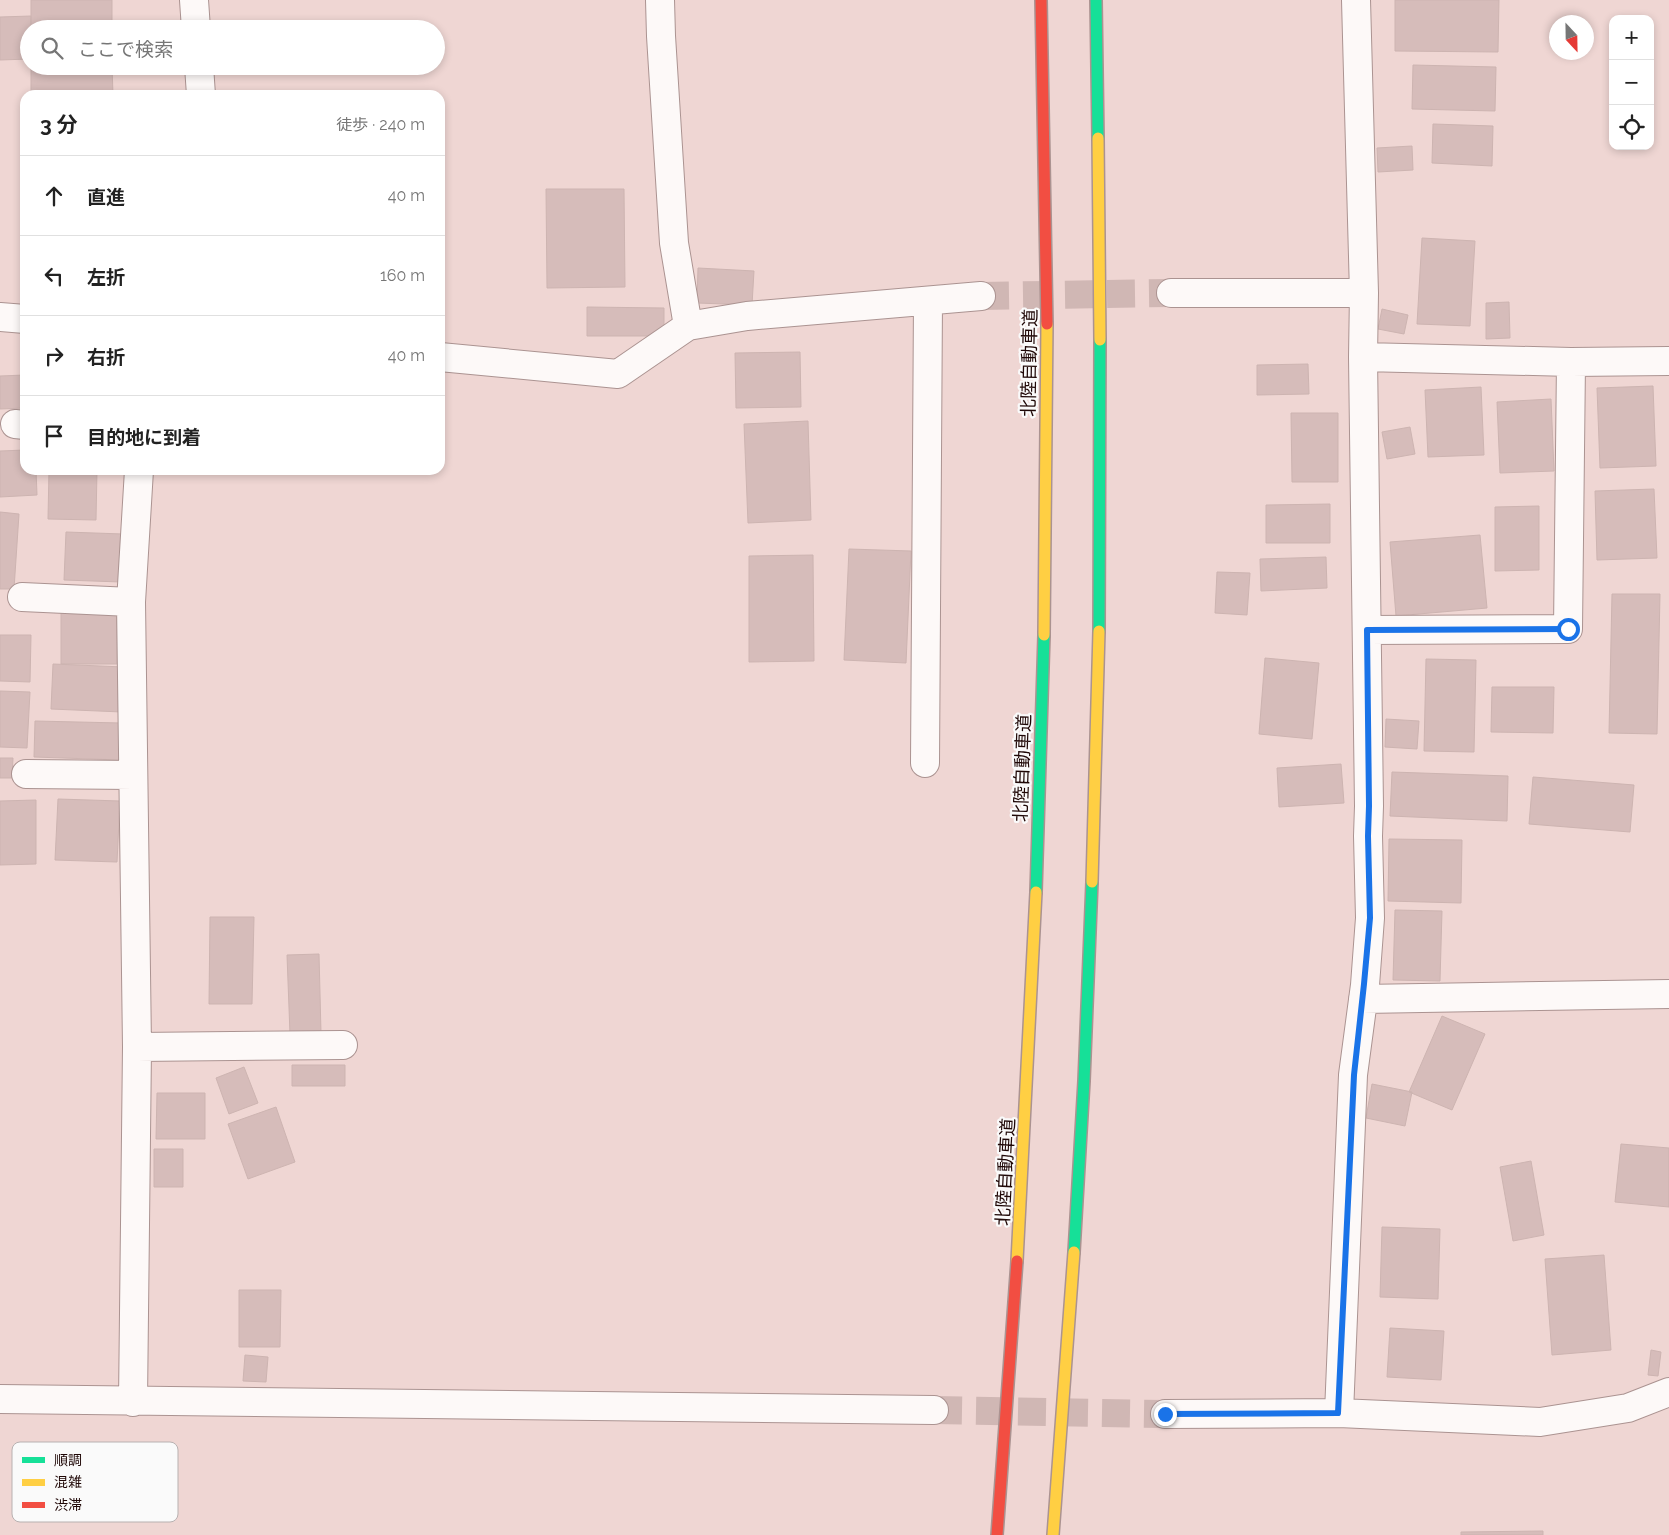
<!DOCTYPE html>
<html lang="ja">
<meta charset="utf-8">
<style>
body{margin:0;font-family:Raleway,"Noto Sans JP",sans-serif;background:#f6f6f6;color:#222}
.controls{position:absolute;right:15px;top:15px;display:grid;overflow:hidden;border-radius:10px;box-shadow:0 2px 8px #0003}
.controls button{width:45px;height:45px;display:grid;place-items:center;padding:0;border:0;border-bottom:1px solid #e0e0e0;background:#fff;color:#222;font:25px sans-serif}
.compass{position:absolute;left:1549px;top:15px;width:45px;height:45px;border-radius:50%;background:#fff;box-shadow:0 2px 8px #0003;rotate:158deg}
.stop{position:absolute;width:15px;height:15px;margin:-11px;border:4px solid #1a73e8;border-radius:50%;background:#fff}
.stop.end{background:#1a73e8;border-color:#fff;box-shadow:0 1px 5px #0008}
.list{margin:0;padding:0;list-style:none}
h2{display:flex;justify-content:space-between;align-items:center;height:65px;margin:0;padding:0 20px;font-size:21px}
h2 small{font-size:16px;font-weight:400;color:#767676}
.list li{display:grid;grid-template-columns:32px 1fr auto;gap:15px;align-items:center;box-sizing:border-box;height:80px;padding:0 20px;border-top:1px solid #e0e0e0}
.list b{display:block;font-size:19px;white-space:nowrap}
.list em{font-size:16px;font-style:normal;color:#767676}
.icon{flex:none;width:28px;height:28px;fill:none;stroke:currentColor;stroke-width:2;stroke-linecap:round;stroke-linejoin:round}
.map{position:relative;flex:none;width:1669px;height:1535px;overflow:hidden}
.search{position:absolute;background:#fff;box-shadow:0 2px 8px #0003;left:20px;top:20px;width:425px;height:55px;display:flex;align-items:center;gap:12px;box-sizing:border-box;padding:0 18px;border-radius:28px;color:#767676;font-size:19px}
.panel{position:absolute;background:#fff;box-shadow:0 2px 8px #0003;left:20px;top:90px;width:425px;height:385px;border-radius:15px}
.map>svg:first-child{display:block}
.building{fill:#d6bcba;stroke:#cdb4b1}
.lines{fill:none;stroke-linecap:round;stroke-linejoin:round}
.street-tunnel{stroke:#d0b7b4;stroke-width:28;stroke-dasharray:28 14;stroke-linecap:butt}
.street-casing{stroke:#ab9391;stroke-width:30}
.fast-casing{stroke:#ab9391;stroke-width:14}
.slow-casing{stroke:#ab9391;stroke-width:14}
.jam-casing{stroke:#ab9391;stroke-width:14}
.street{stroke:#fdf9f8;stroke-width:28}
.fast{stroke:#16e098;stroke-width:11}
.slow{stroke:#ffcf43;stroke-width:11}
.jam{stroke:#f24e42;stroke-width:11}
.route{stroke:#1a73e8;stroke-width:6}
.labels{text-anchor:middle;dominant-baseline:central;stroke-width:4.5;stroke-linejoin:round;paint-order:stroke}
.street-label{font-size:18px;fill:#1f0706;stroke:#fafafa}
.key{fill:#fafafa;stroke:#b8b1b1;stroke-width:1}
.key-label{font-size:14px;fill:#1f0706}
</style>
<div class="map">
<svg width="1669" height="1535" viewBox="0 0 1669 1535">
<rect width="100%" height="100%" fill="#efd6d3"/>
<path class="building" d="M 31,0 L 112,0 L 112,29 L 31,29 Z
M 1395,0 L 1499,0 L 1498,52 L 1395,51 Z
M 31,16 L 31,29 L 29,29 L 29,59 L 0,60 L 0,17 Z
M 1413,65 L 1496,67 L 1495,111 L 1412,109 Z
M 31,66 L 112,66 L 113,95 L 31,95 Z
M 1433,124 L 1493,126 L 1492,166 L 1432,163 Z
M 1412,146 L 1413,170 L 1378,172 L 1377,148 Z
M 546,189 L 624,189 L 625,287 L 547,288 Z
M 1422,238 L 1475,241 L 1470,326 L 1417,324 Z
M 698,268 L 754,271 L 752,305 L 697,303 Z
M 1509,302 L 1510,338 L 1486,339 L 1486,303 Z
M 587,307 L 664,308 L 664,336 L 587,336 Z
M 1382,309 L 1408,315 L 1404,334 L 1378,329 Z
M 800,352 L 801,407 L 736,408 L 735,353 Z
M 1308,364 L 1309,394 L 1257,395 L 1257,365 Z
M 25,375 L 25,408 L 0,409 L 0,376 Z
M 1653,386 L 1656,466 L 1600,468 L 1597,388 Z
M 1481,387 L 1484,455 L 1428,457 L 1425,390 Z
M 1551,399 L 1554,471 L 1500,473 L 1497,402 Z
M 1291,413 L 1338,413 L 1338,482 L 1292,482 Z
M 808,421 L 811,520 L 748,523 L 744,424 Z
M 1410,427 L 1415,454 L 1387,459 L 1382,432 Z
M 25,450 L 25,470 L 36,470 L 37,495 L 0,497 L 0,451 Z
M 49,470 L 97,470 L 96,520 L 48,519 Z
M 1654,489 L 1657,558 L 1597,560 L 1595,491 Z
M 1330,504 L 1330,543 L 1266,543 L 1266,505 Z
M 1539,506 L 1539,570 L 1495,571 L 1495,507 Z
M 0,512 L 19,514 L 14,589 L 0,589 Z
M 66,532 L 123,534 L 121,582 L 64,580 Z
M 1480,535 L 1487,608 L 1396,616 L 1390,542 Z
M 849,549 L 911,551 L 906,663 L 844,660 Z
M 813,555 L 814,661 L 749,662 L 749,556 Z
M 1326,557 L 1327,588 L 1261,591 L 1260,559 Z
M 1217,572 L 1250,573 L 1247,615 L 1215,613 Z
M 1612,594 L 1660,594 L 1657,734 L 1609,733 Z
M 61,608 L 117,608 L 117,664 L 61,664 Z
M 0,635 L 31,635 L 30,682 L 0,681 Z
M 1265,658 L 1319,663 L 1312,739 L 1259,734 Z
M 1426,659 L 1476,660 L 1474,752 L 1424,751 Z
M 53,664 L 124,667 L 122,712 L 51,709 Z
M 1492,687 L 1554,687 L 1553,733 L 1491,732 Z
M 0,691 L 30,692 L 27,748 L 0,747 Z
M 1386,719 L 1419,721 L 1417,749 L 1385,747 Z
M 35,721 L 121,723 L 120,760 L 34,757 Z
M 0,758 L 13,758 L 12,778 L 0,778 Z
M 1341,764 L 1344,803 L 1279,807 L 1277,768 Z
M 1392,772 L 1508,776 L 1507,821 L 1390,816 Z
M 1533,777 L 1634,785 L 1630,832 L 1529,824 Z
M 58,799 L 120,801 L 117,862 L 55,860 Z
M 36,800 L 36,864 L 0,865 L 0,801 Z
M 1389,839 L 1462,840 L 1461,903 L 1388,901 Z
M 1395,910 L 1442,911 L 1440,981 L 1393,980 Z
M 210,917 L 254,917 L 252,1004 L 209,1004 Z
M 319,954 L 321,1033 L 290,1034 L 287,955 Z
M 1442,1016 L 1485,1034 L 1452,1110 L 1409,1092 Z
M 292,1065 L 345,1065 L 345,1086 L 292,1086 Z
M 244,1067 L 258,1103 L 229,1114 L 216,1078 Z
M 1372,1084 L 1412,1092 L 1405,1126 L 1366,1118 Z
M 157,1093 L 205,1093 L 205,1139 L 156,1139 Z
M 276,1107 L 295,1162 L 248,1179 L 228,1124 Z
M 1621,1144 L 1669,1148 L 1669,1207 L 1615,1202 Z
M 154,1149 L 183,1149 L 183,1187 L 154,1187 Z
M 1531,1161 L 1544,1235 L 1513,1241 L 1500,1167 Z
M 1382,1227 L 1440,1229 L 1438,1299 L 1380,1297 Z
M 1604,1255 L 1611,1350 L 1552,1355 L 1545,1259 Z
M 239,1290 L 281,1290 L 280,1347 L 239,1347 Z
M 1390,1328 L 1444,1331 L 1441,1380 L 1387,1377 Z
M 1651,1350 L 1661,1352 L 1658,1376 L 1648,1375 Z
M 245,1355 L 268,1357 L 266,1382 L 243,1381 Z
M 1543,1531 L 1543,1535 L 1461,1535 L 1461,1532 Z"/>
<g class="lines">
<path class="street-tunnel" d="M 981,296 L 1171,293
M 934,1410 L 1165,1414"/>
<g class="street-casing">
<path id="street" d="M 194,0 L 196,29
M 660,0 L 661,36 L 674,243 L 688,326
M 199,66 L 201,95
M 1171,293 L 1364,293
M 0,317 L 25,319
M 440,357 L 618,374 L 688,326 L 747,316 L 981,296
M 1363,357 L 1571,362 L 1669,361
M 15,424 L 25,425
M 22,597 L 131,602
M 1367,630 L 1568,629 L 1571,362
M 925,763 L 928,301
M 26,774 L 133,775
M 1363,999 L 1669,994
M 137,1047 L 343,1045
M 0,1399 L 934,1410
M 133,1402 L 137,1047 L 131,602 L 139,470
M 1339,1413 L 1353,1075 L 1365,985 L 1370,918 L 1368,836 L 1369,806 L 1363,357 L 1364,293 L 1356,0
M 1165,1414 L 1339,1413 L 1540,1422 L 1628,1408 L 1669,1392"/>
</g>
<g class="fast-casing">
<path id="fast" d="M 1096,0 L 1098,138
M 1099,631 L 1100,340
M 1036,892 L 1044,635
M 1074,1252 L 1084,1081 L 1092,882"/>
</g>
<g class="slow-casing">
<path id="slow" d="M 1098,138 L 1100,340
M 1044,635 L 1047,324
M 1092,882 L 1099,631
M 1017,1261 L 1036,892
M 1053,1535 L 1074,1252"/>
</g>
<g class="jam-casing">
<path id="jam" d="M 1041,0 L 1047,324
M 997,1535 L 1017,1261"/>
</g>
<use href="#street" class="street"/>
<use href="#fast" class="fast"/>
<use href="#slow" class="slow"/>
<use href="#jam" class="jam"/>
</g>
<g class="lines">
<path class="route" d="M 1165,1414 L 1338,1413 L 1354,1075 L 1364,984 L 1370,918 L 1368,836 L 1369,806 L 1367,630 L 1568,629"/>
</g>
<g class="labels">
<g class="street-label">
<text transform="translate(1029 363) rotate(-89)">北陸自動車道</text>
<text transform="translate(1022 768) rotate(-88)">北陸自動車道</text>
<text transform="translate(1005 1172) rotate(-87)">北陸自動車道</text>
</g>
</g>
<rect x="12" y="1442" width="166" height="80" rx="8" class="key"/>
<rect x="22" y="1457" width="23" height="6" fill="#16e098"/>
<rect x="22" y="1479" width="23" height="7" fill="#ffcf43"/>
<rect x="22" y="1502" width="23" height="6" fill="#f24e42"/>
<g class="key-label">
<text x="54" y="1465">順調</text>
<text x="54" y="1487">混雑</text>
<text x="54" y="1510">渋滞</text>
</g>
</svg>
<div class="controls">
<button>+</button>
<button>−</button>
<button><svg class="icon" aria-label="locate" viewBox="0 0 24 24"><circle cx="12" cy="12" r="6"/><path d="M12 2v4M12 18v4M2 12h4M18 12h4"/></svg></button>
</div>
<svg class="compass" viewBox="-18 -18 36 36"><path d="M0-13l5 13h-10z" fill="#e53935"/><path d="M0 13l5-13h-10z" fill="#767676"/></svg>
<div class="stop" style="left:1568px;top:629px"></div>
<div class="stop end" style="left:1165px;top:1414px"></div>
<div class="search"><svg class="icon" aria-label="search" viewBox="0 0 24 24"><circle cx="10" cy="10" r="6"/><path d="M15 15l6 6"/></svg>ここで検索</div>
<section class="panel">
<h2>3 分<small>徒歩 · 240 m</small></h2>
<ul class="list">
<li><svg class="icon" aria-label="ahead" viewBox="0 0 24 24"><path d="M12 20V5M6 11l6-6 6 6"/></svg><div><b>直進</b></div><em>40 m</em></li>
<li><svg class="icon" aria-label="left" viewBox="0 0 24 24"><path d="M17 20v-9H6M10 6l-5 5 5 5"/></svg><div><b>左折</b></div><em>160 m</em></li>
<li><svg class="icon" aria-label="right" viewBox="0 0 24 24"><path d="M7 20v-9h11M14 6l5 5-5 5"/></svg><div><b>右折</b></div><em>40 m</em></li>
<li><svg class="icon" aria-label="arrive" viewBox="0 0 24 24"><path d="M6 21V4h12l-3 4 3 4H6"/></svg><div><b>目的地に到着</b></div></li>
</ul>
</section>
</div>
